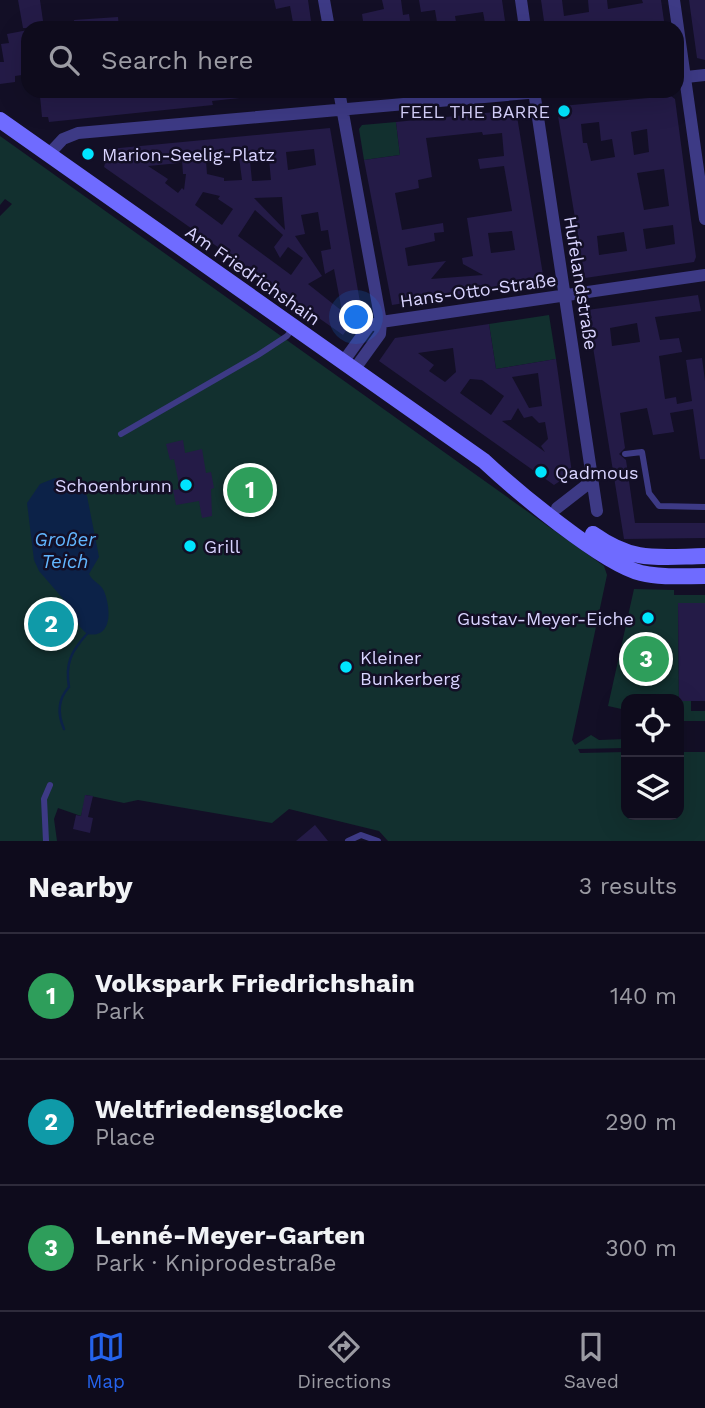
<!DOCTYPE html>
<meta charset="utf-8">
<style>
body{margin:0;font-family:"Work Sans",sans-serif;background:#1c1929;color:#f1f3f6}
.controls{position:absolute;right:21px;bottom:21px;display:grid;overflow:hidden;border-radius:14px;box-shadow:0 7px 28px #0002}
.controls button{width:63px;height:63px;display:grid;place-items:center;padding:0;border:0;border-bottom:2px solid #2e2b3b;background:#0e0b1c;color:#f1f3f6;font:35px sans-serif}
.you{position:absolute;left:357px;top:318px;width:24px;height:24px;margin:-18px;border:5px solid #fff;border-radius:50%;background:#1a73e8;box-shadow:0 0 0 10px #1a73e833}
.badge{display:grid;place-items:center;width:46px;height:46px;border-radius:50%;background:#2563eb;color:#fff;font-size:23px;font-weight:700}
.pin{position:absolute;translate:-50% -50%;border:4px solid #fff;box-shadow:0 2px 7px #0006}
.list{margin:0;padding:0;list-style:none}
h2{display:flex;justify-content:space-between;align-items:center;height:91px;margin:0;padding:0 28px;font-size:30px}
h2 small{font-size:23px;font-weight:400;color:#9b9ba3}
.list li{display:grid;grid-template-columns:46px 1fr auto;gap:21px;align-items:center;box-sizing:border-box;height:126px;padding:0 28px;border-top:2px solid #2e2b3b}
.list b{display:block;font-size:26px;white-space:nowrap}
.list p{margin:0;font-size:23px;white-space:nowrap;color:#9b9ba3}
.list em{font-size:23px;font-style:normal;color:#9b9ba3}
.icon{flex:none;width:38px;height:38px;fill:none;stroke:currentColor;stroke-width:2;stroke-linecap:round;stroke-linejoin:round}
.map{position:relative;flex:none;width:705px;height:841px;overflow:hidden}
.search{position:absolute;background:#0e0b1c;box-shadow:0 7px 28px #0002;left:21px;right:21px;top:21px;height:77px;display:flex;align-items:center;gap:18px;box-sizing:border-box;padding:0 24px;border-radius:21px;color:#9b9ba3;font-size:26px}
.sheet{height:469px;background:#0e0b1c}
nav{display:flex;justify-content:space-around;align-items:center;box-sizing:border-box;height:98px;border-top:2px solid #2e2b3b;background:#0e0b1c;font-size:19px;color:#9b9ba3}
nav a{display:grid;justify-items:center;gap:4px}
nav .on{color:#2563eb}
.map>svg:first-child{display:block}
.green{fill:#12302f}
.water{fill:#0c2248}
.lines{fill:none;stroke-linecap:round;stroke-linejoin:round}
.stream{stroke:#0c2248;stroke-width:2.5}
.building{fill:#241b47;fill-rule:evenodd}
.lane{stroke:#3d3a85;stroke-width:6}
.street{stroke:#3d3a85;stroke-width:12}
.secondary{stroke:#6f6bff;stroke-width:16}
.poi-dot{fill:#00e5ff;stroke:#130f26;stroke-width:2.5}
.labels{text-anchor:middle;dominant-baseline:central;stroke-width:5;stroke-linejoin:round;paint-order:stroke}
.poi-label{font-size:18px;fill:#d9d4ff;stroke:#130f26;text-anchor:start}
.street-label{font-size:18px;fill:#d9d4ff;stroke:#130f26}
.water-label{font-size:19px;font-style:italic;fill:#62b6ff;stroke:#130f26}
</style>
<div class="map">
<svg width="705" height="841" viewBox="0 0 705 841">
<rect width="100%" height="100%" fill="#130f26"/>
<path class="green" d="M 396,122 L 400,155 L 364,160 L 359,129 L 362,125 Z
M 0,136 L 604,566 L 607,575 L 572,740 L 575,745 L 591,735 L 599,740 L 626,739 L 626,748 L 578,749 L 580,753 L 626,752 L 626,815 L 679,815 L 679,752 L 705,752 L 705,841 L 388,841 L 379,831 L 289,809 L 272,823 L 138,800 L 124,803 L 86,795 L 81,816 L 58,808 L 54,819 L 57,841 L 0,841 L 0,216 L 12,204 L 5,199 L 0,205 Z
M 549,315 L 556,359 L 496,369 L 489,324 Z
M 634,589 L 674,590 L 674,595 L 705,595 L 705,603 L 678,604 L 679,701 L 691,701 L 691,711 L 705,711 L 705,721 L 679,721 L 679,699 L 626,699 L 626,710 L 608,706 Z"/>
<path class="water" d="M 55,478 L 75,483 L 87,496 L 99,557 L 89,574 C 93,582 100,583 104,591 C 111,608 113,639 87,634 L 80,627 L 71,608 L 39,571 L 34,560 L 27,503 L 40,484 Z"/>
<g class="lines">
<path class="stream" d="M 64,729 C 57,713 58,699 69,687 C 65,664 71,651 87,634"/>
</g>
<path class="building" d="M 18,0 L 40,0 L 44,28 L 23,28 Z
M 274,0 L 308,0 L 312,28 L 294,28 L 290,6 L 276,9 Z
M 382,0 L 401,0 L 403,15 L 409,14 L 411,28 L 364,28 L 362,14 L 384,9 Z
M 419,0 L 502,0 L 506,28 L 486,28 L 483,12 L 455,16 L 457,28 L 438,28 L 435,10 L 421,12 Z
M 541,0 L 562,0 L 564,16 L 589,12 L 588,0 L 607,0 L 608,9 L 643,3 L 642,0 L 661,0 L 665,28 L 645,28 L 645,24 L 618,28 L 545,28 Z
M 689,0 L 705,0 L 705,60 L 697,58 Z
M 118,17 L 119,28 L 75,28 L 74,20 Z
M 28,30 L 27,41 L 22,42 L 26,67 L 21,68 L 22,75 L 15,76 L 15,82 L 0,84 L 0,62 L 4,62 L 1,44 L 9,43 L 7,34 Z
M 62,91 L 259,91 L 259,96 L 212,101 L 213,105 L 49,122 L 48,117 L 42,117 L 40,96 Z
M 671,96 L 675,99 L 696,257 L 694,262 L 585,278 L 557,110 L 561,106 ZM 599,122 L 601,141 L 612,139 L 615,157 L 591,161 L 587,143 L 583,143 L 581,124 ZM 647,129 L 649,152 L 634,155 L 631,132 ZM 664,169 L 669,206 L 644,210 L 637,173 ZM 673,225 L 675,244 L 646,249 L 643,229 ZM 624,232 L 627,251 L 599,255 L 597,236 Z
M 516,110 L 544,281 L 392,305 L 364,160 L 400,155 L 396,122 ZM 482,132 L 483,135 L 502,133 L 504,156 L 478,159 L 480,169 L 504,166 L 512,211 L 467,218 L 473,256 L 462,258 L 463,264 L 483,275 L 431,279 L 446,261 L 408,266 L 405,248 L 435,241 L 434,233 L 444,232 L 443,223 L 402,230 L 395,193 L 415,189 L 419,188 L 418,180 L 432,177 L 426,138 ZM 512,231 L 515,250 L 491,253 L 488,233 Z
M 330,128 L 361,308 L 343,335 L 104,167 L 109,149 ZM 314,149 L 316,165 L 288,170 L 286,152 ZM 239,157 L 242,180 L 224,181 L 224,178 L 207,174 L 206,161 ZM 269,159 L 271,180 L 252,181 L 250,161 ZM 182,160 L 183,174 L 186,174 L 184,190 L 182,188 L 178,193 L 165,183 L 168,179 L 148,166 L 180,163 ZM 203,192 L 220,196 L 218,199 L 233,209 L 222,225 L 195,205 ZM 282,197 L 285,230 L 254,198 ZM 255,210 L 283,235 L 274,247 L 280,258 L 288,247 L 303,258 L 291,275 L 238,236 ZM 318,212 L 321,231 L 328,230 L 331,249 L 321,251 L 325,274 L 334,269 L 342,311 L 308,284 L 322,276 L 295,236 L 305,234 L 301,215 Z
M 698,295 L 701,311 L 655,317 L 660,340 L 679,338 L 682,352 L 659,356 L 665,399 L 676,397 L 677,404 L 692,401 L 686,360 L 702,358 L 705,381 L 705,459 L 700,459 L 693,409 L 670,413 L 674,432 L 653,435 L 647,408 L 620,413 L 625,448 L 619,454 L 626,460 L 635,523 L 705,523 L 705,538 L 624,539 L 587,310 ZM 637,323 L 640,342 L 612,346 L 610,328 Z
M 489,324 L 496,369 L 556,359 L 572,473 L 554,485 L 379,361 L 395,338 ZM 453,348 L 456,372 L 445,382 L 429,371 L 434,365 L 418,353 ZM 538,373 L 542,406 L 529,408 L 512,377 ZM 470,379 L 482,380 L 504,396 L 491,415 L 460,393 ZM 518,408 L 524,418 L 532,416 L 539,423 L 545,422 L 548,439 L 541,446 L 545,452 L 502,421 L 511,420 Z
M 183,440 L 185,453 L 202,449 L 206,473 L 211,472 L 214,488 L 211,489 L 212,516 L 202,518 L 199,501 L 176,505 L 173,490 L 180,489 L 174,459 L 170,460 L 166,444 Z
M 678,603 L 705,603 L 705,701 L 679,701 Z
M 85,795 L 93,796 L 88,817 L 93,818 L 90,833 L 73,829 L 76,815 L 81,816 Z
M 315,825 L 328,841 L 296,841 Z"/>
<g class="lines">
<path class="lane" d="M 121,434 L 258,355 L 287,336 L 294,327
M 625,454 L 642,452 L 649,493 L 659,506 L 705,507
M 46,841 L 44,799 L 50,785
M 348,841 L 361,835 L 378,841"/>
<path class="street" d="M 324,0 L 329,28
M 521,0 L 525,28
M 674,0 L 705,219
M 677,78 L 705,75
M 339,91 L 381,322 L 380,334 L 354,370
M 534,91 L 597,511
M 49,154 L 63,139 L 78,133 L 551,91
M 343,362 L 369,326 L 381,322 L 705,275
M 557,508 L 593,480"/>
<path class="secondary" d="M 0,120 L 484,461 C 514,489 603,564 641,573 C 661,578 684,576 705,576
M 593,534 C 634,563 657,557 705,556"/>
</g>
<g class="poi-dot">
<circle cx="564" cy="111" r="7"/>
<circle cx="88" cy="154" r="7"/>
<circle cx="541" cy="472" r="7"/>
<circle cx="186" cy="485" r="7"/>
<circle cx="190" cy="546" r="7"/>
<circle cx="648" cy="618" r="7"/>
<circle cx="346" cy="667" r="7"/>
</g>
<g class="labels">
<g class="poi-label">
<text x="550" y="111" text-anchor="end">FEEL THE BARRE</text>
<text x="102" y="154">Marion-Seelig-Platz</text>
<text x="555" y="472">Qadmous</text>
<text x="172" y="485" text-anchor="end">Schoenbrunn</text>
<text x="204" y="546">Grill</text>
<text x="634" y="618" text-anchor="end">Gustav-Meyer-Eiche</text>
<text x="360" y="657">Kleiner<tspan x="360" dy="21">Bunkerberg</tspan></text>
</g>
<g class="street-label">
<text transform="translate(253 275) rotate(35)">Am Friedrichshain</text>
<text transform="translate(581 283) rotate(81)">Hufelandstraße</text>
<text transform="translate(478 290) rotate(-8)">Hans-Otto-Straße</text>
</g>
<g class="water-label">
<text x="65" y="539">Großer<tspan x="65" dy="22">Teich</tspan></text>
</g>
</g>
</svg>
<div class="controls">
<button><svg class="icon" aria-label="locate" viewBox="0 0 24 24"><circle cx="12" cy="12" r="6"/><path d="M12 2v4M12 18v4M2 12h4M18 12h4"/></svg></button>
<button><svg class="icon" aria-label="layers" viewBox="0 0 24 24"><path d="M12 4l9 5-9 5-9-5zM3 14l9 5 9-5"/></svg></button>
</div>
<div class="you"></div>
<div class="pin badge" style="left:250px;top:490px;background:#2e9e5b">1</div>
<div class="pin badge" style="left:51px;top:624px;background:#0f9aa8">2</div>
<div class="pin badge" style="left:646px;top:659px;background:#2e9e5b">3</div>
<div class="search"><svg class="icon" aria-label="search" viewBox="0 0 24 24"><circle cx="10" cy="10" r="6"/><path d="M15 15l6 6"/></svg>Search here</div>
</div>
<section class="sheet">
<h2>Nearby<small>3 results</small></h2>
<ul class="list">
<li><span class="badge" style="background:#2e9e5b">1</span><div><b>Volkspark Friedrichshain</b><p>Park</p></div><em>140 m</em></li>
<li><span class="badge" style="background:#0f9aa8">2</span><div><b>Weltfriedensglocke</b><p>Place</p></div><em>290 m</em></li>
<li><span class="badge" style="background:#2e9e5b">3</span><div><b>Lenné-Meyer-Garten</b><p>Park · Kniprodestraße</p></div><em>300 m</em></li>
</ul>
</section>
<nav>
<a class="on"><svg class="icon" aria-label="map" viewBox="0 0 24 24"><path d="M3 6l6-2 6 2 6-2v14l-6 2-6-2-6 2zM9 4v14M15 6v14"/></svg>Map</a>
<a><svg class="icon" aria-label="directions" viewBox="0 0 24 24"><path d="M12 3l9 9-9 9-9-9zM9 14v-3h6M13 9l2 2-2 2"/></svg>Directions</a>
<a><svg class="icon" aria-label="saved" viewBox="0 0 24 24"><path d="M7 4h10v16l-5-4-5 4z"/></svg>Saved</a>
</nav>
